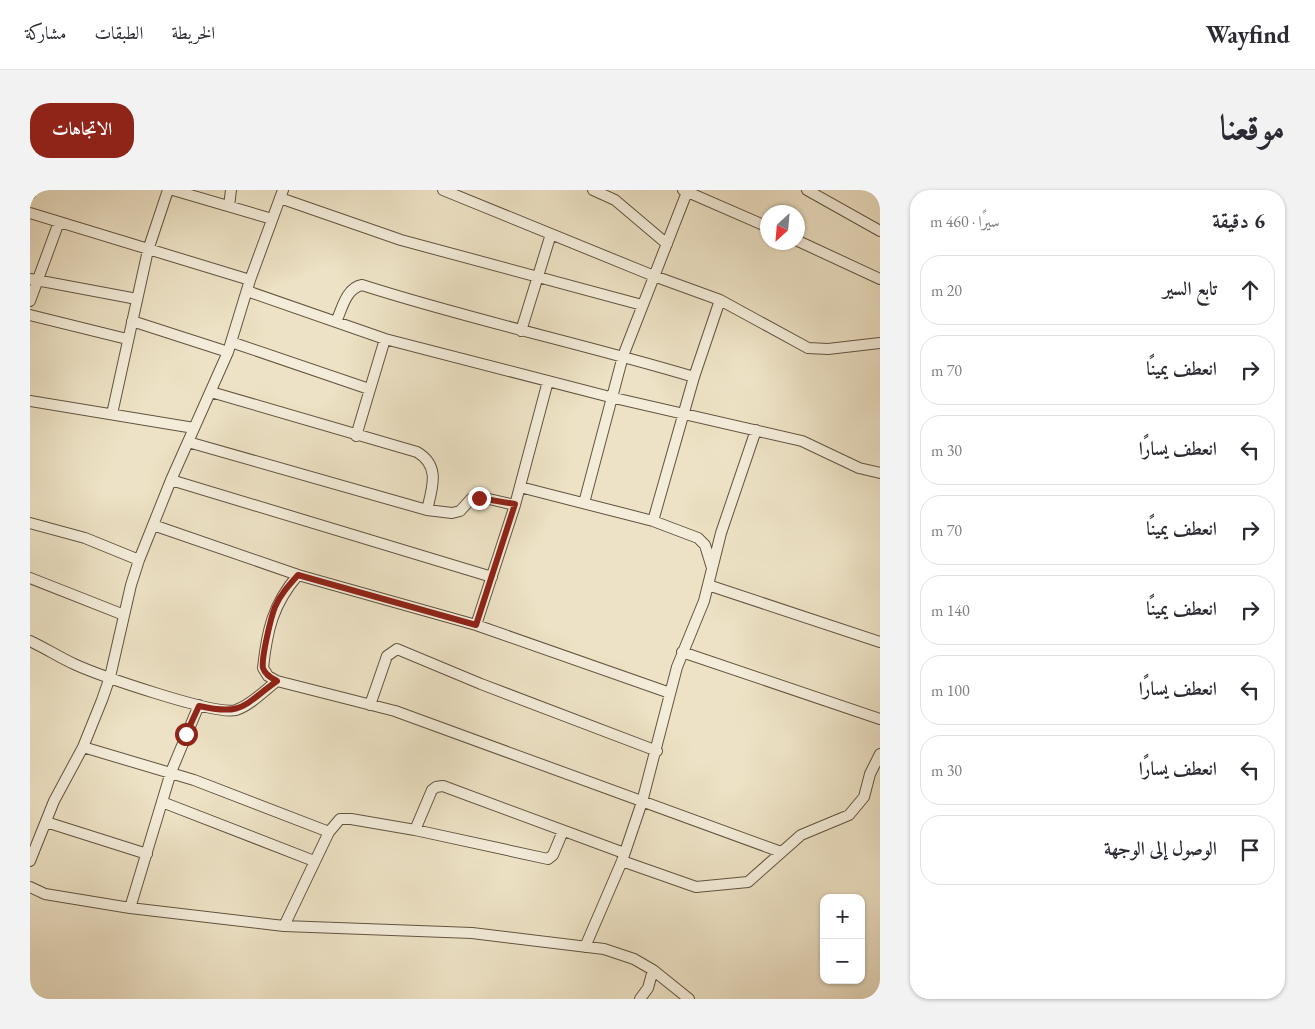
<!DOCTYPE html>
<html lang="ar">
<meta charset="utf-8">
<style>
body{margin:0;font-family:"EB Garamond",Amiri,serif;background:#f2f2f3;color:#2b2b33;direction:rtl}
.controls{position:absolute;right:15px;bottom:15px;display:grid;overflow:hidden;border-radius:10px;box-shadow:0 1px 4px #0004}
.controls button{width:45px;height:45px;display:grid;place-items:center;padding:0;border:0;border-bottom:1px solid #e1e1e2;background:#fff;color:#2b2b33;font:25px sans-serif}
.compass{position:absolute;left:730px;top:15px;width:45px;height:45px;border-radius:50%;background:#fff;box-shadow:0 1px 4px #0004;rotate:206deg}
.stop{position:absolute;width:15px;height:15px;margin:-11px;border:4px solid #8f2418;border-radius:50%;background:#fff}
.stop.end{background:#8f2418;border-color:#fff;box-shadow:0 1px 5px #0008}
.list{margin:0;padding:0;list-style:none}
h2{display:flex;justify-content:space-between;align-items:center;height:65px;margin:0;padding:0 20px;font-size:21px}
h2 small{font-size:16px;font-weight:400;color:#7c7c81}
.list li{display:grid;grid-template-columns:32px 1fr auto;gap:15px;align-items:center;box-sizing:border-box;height:70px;margin:0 10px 10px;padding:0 10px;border:1px solid #e1e1e2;border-radius:20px}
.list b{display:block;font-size:19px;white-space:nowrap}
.list em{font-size:16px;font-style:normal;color:#7c7c81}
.icon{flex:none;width:28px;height:28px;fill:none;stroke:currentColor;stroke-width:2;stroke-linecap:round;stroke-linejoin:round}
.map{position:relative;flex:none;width:850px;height:809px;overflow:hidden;direction:ltr;border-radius:20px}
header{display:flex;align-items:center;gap:30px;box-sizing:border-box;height:70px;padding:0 25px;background:#fff;border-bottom:1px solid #e1e1e2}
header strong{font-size:24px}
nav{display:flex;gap:28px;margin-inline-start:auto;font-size:18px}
.intro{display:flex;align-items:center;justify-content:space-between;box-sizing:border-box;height:120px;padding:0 30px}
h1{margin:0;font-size:35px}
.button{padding:12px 22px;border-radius:20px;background:#8f2418;color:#fff;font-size:18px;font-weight:700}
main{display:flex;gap:30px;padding:0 30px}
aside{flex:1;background:#fff;border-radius:20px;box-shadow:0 1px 4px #0004}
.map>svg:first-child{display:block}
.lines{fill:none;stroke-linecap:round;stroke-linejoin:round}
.minor-casing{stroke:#625440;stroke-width:12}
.minor{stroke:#f3ecd9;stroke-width:10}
.route{stroke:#8f2418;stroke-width:6}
</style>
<header>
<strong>Wayfind</strong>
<nav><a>الخريطة</a><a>الطبقات</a><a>مشاركة</a></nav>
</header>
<div class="intro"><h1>موقعنا</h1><a class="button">الاتجاهات</a></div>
<main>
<aside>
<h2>6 دقيقة<small>سيرًا · 460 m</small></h2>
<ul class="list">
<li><svg class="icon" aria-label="ahead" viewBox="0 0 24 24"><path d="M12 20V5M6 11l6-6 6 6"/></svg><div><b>تابع السير</b></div><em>20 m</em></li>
<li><svg class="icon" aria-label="right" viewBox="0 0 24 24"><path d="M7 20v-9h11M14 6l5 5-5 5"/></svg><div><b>انعطف يمينًا</b></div><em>70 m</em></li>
<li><svg class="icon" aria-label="left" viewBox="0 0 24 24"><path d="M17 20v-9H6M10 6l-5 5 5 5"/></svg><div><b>انعطف يسارًا</b></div><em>30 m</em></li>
<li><svg class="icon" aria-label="right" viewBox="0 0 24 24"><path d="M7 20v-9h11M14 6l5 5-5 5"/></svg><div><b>انعطف يمينًا</b></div><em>70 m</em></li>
<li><svg class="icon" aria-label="right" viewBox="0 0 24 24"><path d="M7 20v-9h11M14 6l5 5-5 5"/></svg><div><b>انعطف يمينًا</b></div><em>140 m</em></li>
<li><svg class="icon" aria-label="left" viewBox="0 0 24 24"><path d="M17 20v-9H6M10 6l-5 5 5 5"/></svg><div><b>انعطف يسارًا</b></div><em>100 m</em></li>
<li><svg class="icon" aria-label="left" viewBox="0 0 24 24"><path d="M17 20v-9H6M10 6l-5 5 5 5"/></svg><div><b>انعطف يسارًا</b></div><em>30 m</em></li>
<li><svg class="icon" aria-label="arrive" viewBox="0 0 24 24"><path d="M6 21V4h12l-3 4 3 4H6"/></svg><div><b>الوصول إلى الوجهة</b></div></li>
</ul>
</aside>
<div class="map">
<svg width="850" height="809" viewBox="0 0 850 809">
<rect width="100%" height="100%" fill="#ede2c5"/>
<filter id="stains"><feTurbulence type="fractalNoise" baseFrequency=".004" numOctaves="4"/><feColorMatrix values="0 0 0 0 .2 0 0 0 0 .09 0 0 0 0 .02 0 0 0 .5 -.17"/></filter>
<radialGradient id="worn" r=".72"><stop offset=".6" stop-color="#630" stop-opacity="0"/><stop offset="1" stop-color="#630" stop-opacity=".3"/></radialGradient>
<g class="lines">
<g class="minor-casing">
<path id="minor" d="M 143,0 L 242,29
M 413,0 L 624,86 L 690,110 L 778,158 L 798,159 L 850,153
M 563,0 L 585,10 L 637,54
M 653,0 L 738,37
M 777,0 L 850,41
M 0,4 L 2,0
M 250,8 L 371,50 L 612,115
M 199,16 L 201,0
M 0,23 L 220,90
M 768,51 L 850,89
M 0,89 L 107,109
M 217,101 L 355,149 L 580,207 L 772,251 L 829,278 L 850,283
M 0,111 L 29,32
M 0,125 L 97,149
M 102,131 L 198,162
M 306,132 C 312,119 316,98 332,95 C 441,130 554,154 664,187
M 491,141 L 521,44
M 201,152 L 339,199
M 181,202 L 387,262 C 411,276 402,298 397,320
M 0,211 L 164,238
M 82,224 L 118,60 L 138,0
M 326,246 L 355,149
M 158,252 L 397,320 L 422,323 L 430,321 L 441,309 L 459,309 L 485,315
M 141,290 L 462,387
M 490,297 L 623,331 L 664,187 L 690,110
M 554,313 L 593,166 L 657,2
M 623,331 L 668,348 L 675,355 L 682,378
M 0,333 L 55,348 L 109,370
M 123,335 L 268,385 L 446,435 L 640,503
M 268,385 C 243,414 237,440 233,478 L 238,486 L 247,491 L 365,521 L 751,662
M 0,388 L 94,425
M 678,395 L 850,452
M 446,435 L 485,315 L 518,191
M 0,451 C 15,458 29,467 44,474 C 68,485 186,526 206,520 C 221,515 235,500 247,491
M 652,462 L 850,529
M 340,515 L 357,466 L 367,459 L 451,494 L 627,561
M 53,557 L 164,590 L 299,642
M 132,612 L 284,671
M 16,632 L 117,664
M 385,640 L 402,600 L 406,597 L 413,596 L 594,663
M 0,671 L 24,611 L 53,557 L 72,510 L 80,487 L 101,395 L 109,370 L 141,290 L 198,162 L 220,90 L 253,0
M 592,671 L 666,697 L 718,692 L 771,645 L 819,625 L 834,607 L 840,584 L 850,564
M 0,697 L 15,704 L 100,718 L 254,736 L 442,743 L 574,759 L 604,769 L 623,780 L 659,809
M 100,718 L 141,582 L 169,515
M 254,736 L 299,642 L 310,629 L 321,629 L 385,640 L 518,669 L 523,665 L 533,641
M 555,757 L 592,671 L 612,612 L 647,477 L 674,411 L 691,343 L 726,240
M 610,809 L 618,798 L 623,780"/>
</g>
<use href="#minor" class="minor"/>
</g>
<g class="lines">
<path class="route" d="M 156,544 L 169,516 C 214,526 213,515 247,491 C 242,488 235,485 233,478 C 231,469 241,427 245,417 C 250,405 259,395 268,385 L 446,435 L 485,314 L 449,308"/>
</g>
<rect width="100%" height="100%" filter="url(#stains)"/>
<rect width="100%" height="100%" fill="url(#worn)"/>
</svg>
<div class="controls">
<button>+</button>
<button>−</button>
</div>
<svg class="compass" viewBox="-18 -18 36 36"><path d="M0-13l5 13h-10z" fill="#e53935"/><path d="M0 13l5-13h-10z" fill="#7c7c81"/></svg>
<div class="stop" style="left:156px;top:544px"></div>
<div class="stop end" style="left:449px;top:308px"></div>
</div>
</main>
